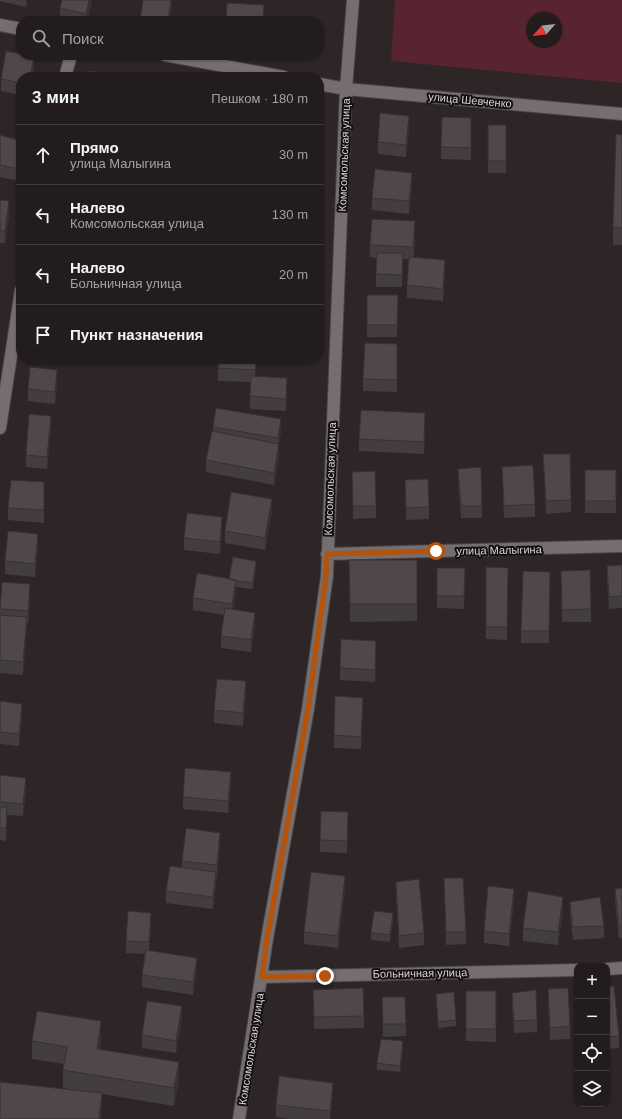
<!DOCTYPE html>
<html lang="ru">
<meta charset="utf-8">
<style>
body{margin:0;font-family:Arial,sans-serif;background:#2a2525;color:#f1f3f6}
.controls{position:absolute;right:12px;bottom:12px;display:grid;overflow:hidden;border-radius:8px;box-shadow:0 1px 3px #0004}
.controls button{width:36px;height:36px;display:grid;place-items:center;padding:0;border:0;border-bottom:1px solid #3f3a3b;background:#221c1c;color:#f1f3f6;font:20px sans-serif}
.compass{position:absolute;left:526px;top:12px;width:36px;height:36px;border-radius:50%;background:#221c1c;box-shadow:0 1px 3px #0004;rotate:243deg}
.stop{position:absolute;width:12px;height:12px;margin:-9px;border:3px solid #b45309;border-radius:50%;background:#fff}
.stop.end{background:#b45309;border-color:#fff;box-shadow:0 1px 4px #0008}
.list{margin:0;padding:0;list-style:none}
h2{display:flex;justify-content:space-between;align-items:center;height:52px;margin:0;padding:0 16px;font-size:17px}
h2 small{font-size:13px;font-weight:400;color:#a2a1a3}
.list li{display:grid;grid-template-columns:26px 1fr auto;gap:12px;align-items:center;box-sizing:border-box;height:60px;padding:0 16px;border-top:1px solid #3f3a3b}
.list b{display:block;font-size:15px;white-space:nowrap}
.list p{margin:0;font-size:13px;white-space:nowrap;color:#a2a1a3}
.list em{font-size:13px;font-style:normal;color:#a2a1a3}
.icon{flex:none;width:22px;height:22px;fill:none;stroke:currentColor;stroke-width:2;stroke-linecap:round;stroke-linejoin:round}
.map{position:relative;flex:none;width:622px;height:1119px;overflow:hidden}
.search{position:absolute;background:#221c1c;box-shadow:0 1px 3px #0004;left:16px;top:16px;width:308px;height:44px;display:flex;align-items:center;gap:10px;box-sizing:border-box;padding:0 14px;border-radius:16px;color:#a2a1a3;font-size:15px}
.panel{position:absolute;background:#221c1c;box-shadow:0 1px 3px #0004;left:16px;top:72px;width:308px;height:292px;border-radius:16px}
.map>svg:first-child{display:block}
.green{fill:#592431;fill-rule:evenodd}
.lines{fill:none;stroke-linecap:round;stroke-linejoin:round}
.minor-casing{stroke:#484243;stroke-width:14}
.minor{stroke:#766d6e;stroke-width:12}
.wall{fill:#443d3e}
.shaded-wall{fill:#373232}
.building{fill:#4f4748;stroke:#373232}
.route{stroke:#b45309;stroke-width:5}
.labels{text-anchor:middle;dominant-baseline:central;stroke-width:4;stroke-linejoin:round;paint-order:stroke}
.street-label{font-size:11px;fill:#dad5d6;stroke:#130f10}
</style>
<div class="map">
<svg width="622" height="1119" viewBox="0 0 622 1119">
<rect width="100%" height="100%" fill="#2d2526"/>
<path class="green" d="M 395,0 L 622,0 L 622,83 L 391,61 ZM 532,18 L 556,18 L 556,42 L 532,42 Z"/>
<g class="lines">
<g class="minor-casing">
<path id="minor" d="M 0,25 L 21,29
M 165,55 L 284,77
M 65,77 L 71,55
M 319,84 L 346,89 L 622,114
M 0,428 L 21,290
M 327,554 L 622,546
M 607,969 L 622,968
M 262,977 L 577,970
M 239,1119 L 267,939 L 308,709 L 327,576 L 346,89 L 353,0"/>
</g>
<use href="#minor" class="minor"/>
</g>
<path class="wall" d="M 0,0 L 27,0 L 26,7 L 0,1 Z
M 92,0 L 88,21 L 60,21 L 60,8 Z
M 34,69 L 32,77 L 21,77 L 21,95 L 1,91 L 1,79 Z
M 442,117 L 471,118 L 471,160 L 441,159 Z
M 488,125 L 506,125 L 506,173 L 488,173 Z
M 409,128 L 406,157 L 378,154 L 378,142 Z
M 0,135 L 21,141 L 21,171 L 19,181 L 0,177 Z
M 622,135 L 622,245 L 613,245 L 613,227 Z
M 412,185 L 409,214 L 372,210 L 372,198 Z
M 0,200 L 9,214 L 5,243 L 0,243 Z
M 415,234 L 414,258 L 445,273 L 443,301 L 407,298 L 407,285 L 409,259 L 403,259 L 402,287 L 376,287 L 376,258 L 370,257 L 370,245 Z
M 367,295 L 398,295 L 397,337 L 367,337 Z
M 397,344 L 397,392 L 363,391 L 363,379 Z
M 256,359 L 255,376 L 287,390 L 286,411 L 250,409 L 250,382 L 218,381 L 218,368 Z
M 57,382 L 55,404 L 28,401 L 28,389 Z
M 425,426 L 424,454 L 359,451 L 359,439 Z
M 213,427 L 281,431 L 279,444 L 279,456 L 274,485 L 206,472 L 206,460 L 213,431 Z
M 51,428 L 47,469 L 26,467 L 26,455 Z
M 543,454 L 571,500 L 571,512 L 546,514 Z
M 502,467 L 535,504 L 535,517 L 504,518 Z
M 458,469 L 482,506 L 482,518 L 461,518 L 458,481 Z
M 585,470 L 616,470 L 616,513 L 585,513 Z
M 352,472 L 376,506 L 376,518 L 353,519 Z
M 405,480 L 429,507 L 429,519 L 406,520 Z
M 44,482 L 44,523 L 8,520 L 8,508 Z
M 272,511 L 265,550 L 225,543 L 225,531 Z
M 222,530 L 220,554 L 184,550 L 184,538 Z
M 38,547 L 35,577 L 5,574 L 5,561 Z
M 349,560 L 417,560 L 417,621 L 350,622 Z
M 622,565 L 622,608 L 609,609 L 607,579 L 607,566 Z
M 256,567 L 253,589 L 236,587 L 236,593 L 233,609 L 255,625 L 251,652 L 221,648 L 221,636 L 224,615 L 193,610 L 193,598 Z
M 486,567 L 508,568 L 507,640 L 486,639 Z
M 437,568 L 465,568 L 464,609 L 437,608 Z
M 561,571 L 591,609 L 591,622 L 562,622 Z
M 550,584 L 549,643 L 521,643 L 521,631 Z
M 30,597 L 28,624 L 27,624 L 23,675 L 0,673 L 0,608 Z
M 376,653 L 375,682 L 340,680 L 340,668 Z
M 246,694 L 243,726 L 214,723 L 214,710 Z
M 0,701 L 22,716 L 19,746 L 0,744 Z
M 363,710 L 361,749 L 334,748 L 334,735 Z
M 0,775 L 26,790 L 23,816 L 7,815 L 6,841 L 0,840 Z
M 231,785 L 228,813 L 183,809 L 183,797 Z
M 348,824 L 347,853 L 320,852 L 320,840 Z
M 220,845 L 213,909 L 166,903 L 166,891 L 182,868 L 182,861 Z
M 444,878 L 466,932 L 466,944 L 446,945 Z
M 396,882 L 424,933 L 424,945 L 399,948 L 396,894 Z
M 345,888 L 338,948 L 304,944 L 304,932 Z
M 622,888 L 622,938 L 619,938 L 615,901 L 615,889 Z
M 514,901 L 509,946 L 484,943 L 484,931 Z
M 570,902 L 604,926 L 604,938 L 573,940 L 570,914 Z
M 563,909 L 558,945 L 523,941 L 523,928 Z
M 393,919 L 390,942 L 371,940 L 371,933 Z
M 151,926 L 149,951 L 197,970 L 193,995 L 142,987 L 142,975 L 145,954 L 126,953 L 126,941 Z
M 607,987 L 619,1036 L 619,1048 L 607,1049 Z
M 548,989 L 570,1026 L 570,1039 L 550,1040 L 548,1001 Z
M 313,990 L 364,1016 L 364,1028 L 314,1029 Z
M 466,991 L 496,991 L 496,1042 L 466,1041 Z
M 512,993 L 537,1020 L 537,1032 L 514,1033 L 512,1005 Z
M 436,994 L 456,1020 L 456,1026 L 438,1028 Z
M 382,997 L 406,1024 L 406,1036 L 383,1037 Z
M 182,1018 L 176,1053 L 142,1048 L 142,1035 Z
M 101,1039 L 100,1050 L 179,1080 L 174,1106 L 102,1094 L 102,1111 L 89,1092 L 63,1088 L 63,1070 L 64,1064 L 32,1059 L 32,1041 Z
M 403,1048 L 400,1072 L 377,1070 L 377,1063 Z
M 333,1095 L 330,1119 L 290,1119 L 276,1117 L 276,1105 Z"/>
<path class="shaded-wall" d="M 26,0 L 27,0 L 26,7 Z
M 89,0 L 92,0 L 88,21 L 86,21 L 86,14 Z
M 171,0 L 172,0 L 172,5 L 170,21 L 168,21 Z
M 34,57 L 34,69 L 32,77 L 30,77 Z
M 409,116 L 409,128 L 406,157 L 406,145 Z
M 21,159 L 21,171 L 19,181 L 19,169 Z
M 412,173 L 412,185 L 409,214 L 409,201 Z
M 9,201 L 9,214 L 5,243 L 5,231 Z
M 415,221 L 415,234 L 413,260 L 413,247 Z
M 445,260 L 445,273 L 443,301 L 443,289 Z
M 256,359 L 255,383 L 255,370 Z
M 57,370 L 57,382 L 55,404 L 55,392 Z
M 287,378 L 287,390 L 286,411 L 286,399 Z
M 425,413 L 425,426 L 424,454 L 424,442 Z
M 51,416 L 51,428 L 47,469 L 47,457 Z
M 281,419 L 281,431 L 278,451 L 278,438 Z
M 279,444 L 279,456 L 274,485 L 274,473 Z
M 272,499 L 272,511 L 265,550 L 265,538 Z
M 222,517 L 222,530 L 220,554 L 220,542 Z
M 38,534 L 38,547 L 35,577 L 35,564 Z
M 256,561 L 256,567 L 253,589 L 253,583 Z
M 236,580 L 236,593 L 232,616 L 232,604 Z
M 30,584 L 30,597 L 28,624 L 28,611 Z
M 255,613 L 255,625 L 251,652 L 251,640 Z
M 27,617 L 27,629 L 23,675 L 23,662 Z
M 376,641 L 376,653 L 375,682 L 375,670 Z
M 246,681 L 246,694 L 243,726 L 243,713 Z
M 363,698 L 363,710 L 361,749 L 361,737 Z
M 22,704 L 22,716 L 19,746 L 19,734 Z
M 231,772 L 231,785 L 228,813 L 228,801 Z
M 26,778 L 26,790 L 23,816 L 23,804 Z
M 7,807 L 7,819 L 6,841 L 6,828 Z
M 220,833 L 220,845 L 217,877 L 217,865 Z
M 216,872 L 216,885 L 213,909 L 213,897 Z
M 345,876 L 345,888 L 338,948 L 338,936 Z
M 514,889 L 514,901 L 509,946 L 509,934 Z
M 563,897 L 563,909 L 558,945 L 558,932 Z
M 151,913 L 151,926 L 149,955 L 149,942 Z
M 393,913 L 393,919 L 390,942 L 390,935 Z
M 197,958 L 197,970 L 193,995 L 193,982 Z
M 182,1006 L 182,1018 L 176,1053 L 176,1041 Z
M 101,1021 L 101,1039 L 97,1067 L 97,1049 Z
M 403,1041 L 403,1048 L 400,1072 L 400,1066 Z
M 179,1062 L 179,1080 L 174,1106 L 174,1088 Z
M 333,1083 L 333,1095 L 330,1119 L 330,1111 Z
M 102,1093 L 102,1111 L 101,1119 L 99,1119 Z"/>
<path class="building" d="M 62,0 L 89,0 L 86,14 L 60,8 Z
M 143,0 L 171,0 L 168,21 L 140,21 Z
M 227,3 L 264,5 L 263,21 L 226,21 Z
M 6,51 L 21,54 L 21,55 L 26,55 L 34,57 L 30,77 L 21,77 L 21,83 L 1,79 Z
M 89,71 L 110,73 L 110,77 L 89,77 Z
M 380,113 L 409,116 L 406,145 L 378,142 Z
M 442,117 L 471,118 L 471,148 L 441,147 Z
M 488,125 L 506,125 L 506,161 L 488,161 Z
M 616,134 L 622,135 L 622,228 L 613,227 Z
M 0,135 L 21,141 L 21,159 L 19,169 L 0,165 Z
M 375,169 L 412,173 L 409,201 L 372,198 Z
M 0,200 L 9,201 L 5,231 L 0,230 Z
M 372,219 L 415,221 L 413,247 L 370,245 Z
M 377,253 L 403,253 L 402,275 L 376,274 Z
M 409,257 L 445,260 L 443,289 L 407,285 Z
M 367,295 L 398,295 L 397,325 L 367,325 Z
M 365,343 L 397,344 L 397,380 L 363,379 Z
M 219,359 L 256,359 L 255,370 L 218,368 Z
M 30,367 L 57,370 L 55,392 L 28,389 Z
M 251,376 L 287,378 L 286,399 L 250,396 Z
M 216,408 L 281,419 L 278,438 L 213,427 Z
M 361,410 L 425,413 L 424,442 L 359,439 Z
M 29,414 L 51,416 L 47,457 L 26,455 Z
M 212,431 L 279,444 L 274,473 L 206,460 Z
M 543,454 L 570,454 L 571,500 L 546,501 Z
M 533,465 L 535,504 L 504,506 L 502,467 Z
M 481,467 L 482,506 L 461,506 L 458,469 Z
M 585,470 L 616,470 L 616,501 L 585,501 Z
M 375,471 L 376,506 L 353,506 L 352,472 Z
M 428,479 L 429,507 L 406,508 L 405,480 Z
M 11,480 L 44,482 L 44,510 L 8,508 Z
M 231,492 L 272,499 L 265,538 L 225,531 Z
M 187,513 L 222,517 L 220,542 L 184,538 Z
M 8,531 L 38,534 L 35,564 L 5,561 Z
M 233,557 L 256,561 L 253,583 L 236,581 L 229,579 Z
M 349,560 L 417,560 L 417,604 L 350,604 Z
M 622,565 L 622,596 L 609,597 L 607,566 Z
M 486,567 L 508,568 L 507,627 L 486,627 Z
M 437,568 L 465,568 L 464,596 L 437,596 Z
M 590,570 L 591,609 L 562,610 L 561,571 Z
M 523,571 L 550,572 L 549,631 L 521,631 Z
M 197,573 L 236,580 L 232,604 L 193,598 Z
M 2,582 L 30,584 L 28,611 L 0,609 Z
M 225,608 L 255,613 L 251,640 L 221,636 Z
M 0,615 L 27,617 L 23,662 L 0,660 Z
M 341,639 L 376,641 L 375,670 L 340,668 Z
M 217,679 L 246,681 L 243,713 L 214,710 Z
M 335,696 L 363,698 L 361,737 L 334,735 Z
M 0,701 L 22,704 L 19,734 L 0,732 Z
M 185,768 L 231,772 L 228,801 L 183,797 Z
M 0,775 L 26,778 L 23,804 L 0,802 Z
M 0,807 L 7,807 L 6,828 L 0,828 Z
M 321,811 L 348,812 L 347,841 L 320,840 Z
M 186,828 L 220,833 L 217,865 L 182,861 Z
M 170,866 L 216,872 L 213,897 L 166,891 Z
M 311,872 L 345,876 L 338,936 L 304,932 Z
M 444,878 L 463,878 L 466,932 L 446,932 Z
M 419,879 L 424,933 L 399,936 L 396,882 Z
M 488,886 L 514,889 L 509,934 L 484,931 Z
M 622,888 L 622,926 L 619,926 L 615,889 Z
M 528,891 L 563,897 L 558,932 L 523,928 Z
M 600,897 L 604,926 L 573,927 L 570,902 Z
M 128,911 L 151,913 L 149,942 L 126,941 Z
M 374,911 L 393,913 L 390,935 L 371,933 Z
M 146,950 L 197,958 L 193,982 L 142,975 Z
M 614,986 L 619,1036 L 607,1037 L 607,987 Z
M 363,988 L 364,1016 L 314,1017 L 313,990 Z
M 568,988 L 570,1026 L 550,1028 L 548,989 Z
M 536,990 L 537,1020 L 514,1021 L 512,993 Z
M 466,991 L 496,991 L 496,1029 L 466,1029 Z
M 454,992 L 456,1020 L 438,1022 L 436,994 Z
M 382,997 L 405,997 L 406,1024 L 383,1024 Z
M 147,1001 L 182,1006 L 176,1041 L 142,1035 Z
M 37,1011 L 101,1021 L 97,1049 L 179,1062 L 174,1088 L 63,1070 L 67,1047 L 32,1041 Z
M 381,1039 L 403,1041 L 400,1066 L 377,1063 Z
M 279,1076 L 333,1083 L 330,1111 L 276,1105 Z
M 0,1082 L 102,1093 L 99,1119 L 0,1119 Z"/>
<g class="lines">
<path class="route" d="M 325,976 L 262,977 L 267,939 L 308,709 L 326,576 L 327,554 L 436,551"/>
</g>
<g class="labels">
<g class="street-label">
<text transform="translate(470 100) rotate(5)">улица Шевченко</text>
<text transform="translate(344 155) rotate(-88)">Комсомольская улица</text>
<text transform="translate(330 479) rotate(-88)">Комсомольская улица</text>
<text transform="translate(499 550) rotate(-1)">улица Малыгина</text>
<text transform="translate(420 973) rotate(-1)">Больничная улица</text>
<text transform="translate(251 1049) rotate(-81)">Комсомольская улица</text>
</g>
</g>
</svg>
<div class="controls">
<button>+</button>
<button>−</button>
<button><svg class="icon" aria-label="locate" viewBox="0 0 24 24"><circle cx="12" cy="12" r="6"/><path d="M12 2v4M12 18v4M2 12h4M18 12h4"/></svg></button>
<button><svg class="icon" aria-label="layers" viewBox="0 0 24 24"><path d="M12 4l9 5-9 5-9-5zM3 14l9 5 9-5"/></svg></button>
</div>
<svg class="compass" viewBox="-18 -18 36 36"><path d="M0-13l5 13h-10z" fill="#e53935"/><path d="M0 13l5-13h-10z" fill="#a2a1a3"/></svg>
<div class="stop" style="left:436px;top:551px"></div>
<div class="stop end" style="left:325px;top:976px"></div>
<div class="search"><svg class="icon" aria-label="search" viewBox="0 0 24 24"><circle cx="10" cy="10" r="6"/><path d="M15 15l6 6"/></svg>Поиск</div>
<section class="panel">
<h2>3 мин<small>Пешком · 180 m</small></h2>
<ul class="list">
<li><svg class="icon" aria-label="ahead" viewBox="0 0 24 24"><path d="M12 20V5M6 11l6-6 6 6"/></svg><div><b>Прямо</b><p>улица Малыгина</p></div><em>30 m</em></li>
<li><svg class="icon" aria-label="left" viewBox="0 0 24 24"><path d="M17 20v-9H6M10 6l-5 5 5 5"/></svg><div><b>Налево</b><p>Комсомольская улица</p></div><em>130 m</em></li>
<li><svg class="icon" aria-label="left" viewBox="0 0 24 24"><path d="M17 20v-9H6M10 6l-5 5 5 5"/></svg><div><b>Налево</b><p>Больничная улица</p></div><em>20 m</em></li>
<li><svg class="icon" aria-label="arrive" viewBox="0 0 24 24"><path d="M6 21V4h12l-3 4 3 4H6"/></svg><div><b>Пункт назначения</b></div></li>
</ul>
</section>
</div>
